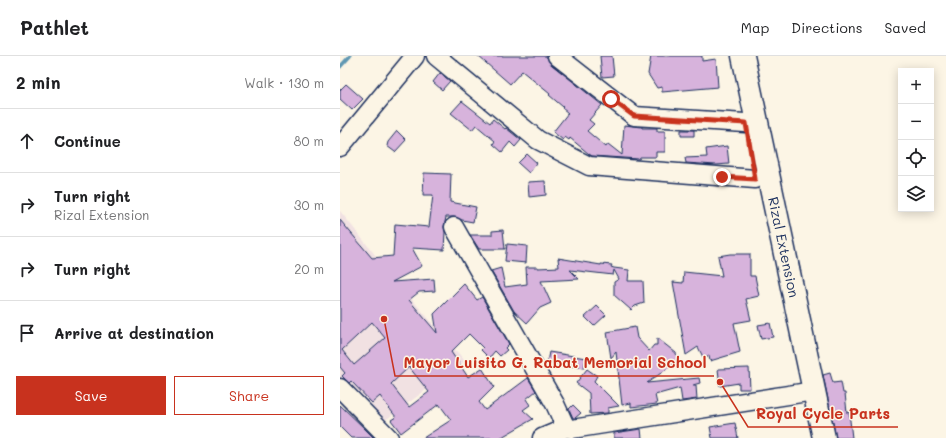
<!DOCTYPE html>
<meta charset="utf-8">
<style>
body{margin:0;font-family:Mali,sans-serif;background:#f2f2f2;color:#202124}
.controls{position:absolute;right:12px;top:12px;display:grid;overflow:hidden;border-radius:0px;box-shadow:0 2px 10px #0003}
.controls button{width:36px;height:36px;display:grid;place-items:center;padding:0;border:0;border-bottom:1px solid #e0e0e0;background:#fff;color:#202124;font:20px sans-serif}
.stop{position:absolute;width:12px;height:12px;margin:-9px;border:3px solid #c8321e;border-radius:50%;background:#fff}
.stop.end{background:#c8321e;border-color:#fff;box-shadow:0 1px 4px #0008}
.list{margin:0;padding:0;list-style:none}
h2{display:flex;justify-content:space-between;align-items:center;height:52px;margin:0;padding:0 16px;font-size:17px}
h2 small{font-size:13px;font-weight:400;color:#757577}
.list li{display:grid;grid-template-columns:26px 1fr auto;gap:12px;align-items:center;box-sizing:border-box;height:64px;padding:0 16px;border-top:1px solid #e0e0e0}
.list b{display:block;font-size:15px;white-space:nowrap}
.list p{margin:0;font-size:13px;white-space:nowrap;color:#757577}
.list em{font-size:13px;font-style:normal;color:#757577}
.actions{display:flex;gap:8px;padding:12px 16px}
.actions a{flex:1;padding:9px 0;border:1px solid #c8321e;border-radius:0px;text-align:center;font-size:14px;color:#c8321e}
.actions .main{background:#c8321e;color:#fff}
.icon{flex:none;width:22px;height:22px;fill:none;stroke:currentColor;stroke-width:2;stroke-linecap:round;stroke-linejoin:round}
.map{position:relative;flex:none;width:606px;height:382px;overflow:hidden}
header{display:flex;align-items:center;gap:24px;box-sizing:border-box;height:56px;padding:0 20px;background:#fff;border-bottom:1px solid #e0e0e0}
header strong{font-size:19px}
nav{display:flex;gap:22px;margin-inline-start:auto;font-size:14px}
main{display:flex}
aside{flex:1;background:#fff}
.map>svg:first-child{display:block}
.built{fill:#f1e1e2}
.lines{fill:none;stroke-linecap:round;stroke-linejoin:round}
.stream{stroke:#5f97b2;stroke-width:3.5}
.building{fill:#d7b3dc;stroke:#1b2f5e;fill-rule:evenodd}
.minor-casing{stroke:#1b2f5e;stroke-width:21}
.major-casing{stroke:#1b2f5e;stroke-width:25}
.minor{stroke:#fcf5e5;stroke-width:18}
.major{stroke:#fcf5e5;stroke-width:22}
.route{stroke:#c8321e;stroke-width:5}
.labels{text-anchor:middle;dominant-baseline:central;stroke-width:3;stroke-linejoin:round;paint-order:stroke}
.street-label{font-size:14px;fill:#1b2f5e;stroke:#fcf5e5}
.leader{fill:none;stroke:#c8321e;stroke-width:1.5}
.callout-dot{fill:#c8321e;stroke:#fcf5e5;stroke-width:1.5}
.callout-label{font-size:15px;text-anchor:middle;font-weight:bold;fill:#c8321e;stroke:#fcf5e5;stroke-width:3;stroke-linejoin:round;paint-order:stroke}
</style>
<header>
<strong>Pathlet</strong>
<nav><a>Map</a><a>Directions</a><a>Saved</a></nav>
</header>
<main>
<aside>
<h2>2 min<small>Walk · 130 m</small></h2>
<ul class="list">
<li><svg class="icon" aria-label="ahead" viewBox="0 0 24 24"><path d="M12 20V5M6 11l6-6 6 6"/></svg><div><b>Continue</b></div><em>80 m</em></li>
<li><svg class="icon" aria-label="right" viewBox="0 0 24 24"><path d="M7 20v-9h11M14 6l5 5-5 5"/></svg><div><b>Turn right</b><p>Rizal Extension</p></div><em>30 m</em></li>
<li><svg class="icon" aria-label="right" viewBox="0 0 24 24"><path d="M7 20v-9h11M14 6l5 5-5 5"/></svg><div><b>Turn right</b></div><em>20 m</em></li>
<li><svg class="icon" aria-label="arrive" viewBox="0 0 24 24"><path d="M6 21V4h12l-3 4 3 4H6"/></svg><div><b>Arrive at destination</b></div></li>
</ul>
<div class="actions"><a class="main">Save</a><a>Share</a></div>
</aside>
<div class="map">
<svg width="606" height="382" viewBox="0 0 606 382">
<rect width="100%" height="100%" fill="#fcf5e5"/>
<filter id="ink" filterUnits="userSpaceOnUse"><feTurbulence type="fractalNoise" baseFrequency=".025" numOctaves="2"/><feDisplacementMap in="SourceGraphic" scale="8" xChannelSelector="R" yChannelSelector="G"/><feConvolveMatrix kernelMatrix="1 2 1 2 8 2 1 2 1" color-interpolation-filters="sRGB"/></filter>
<g filter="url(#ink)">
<path class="built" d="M 0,155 L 52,220 L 125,305 L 44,365 L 0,323 Z"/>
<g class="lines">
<path class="stream" d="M 0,11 L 10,0"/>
</g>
<path class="building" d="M 138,0 L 206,0 L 211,8 L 262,49 L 249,64 L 254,68 L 247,75 L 266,91 L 268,88 L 282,99 L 284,69 L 302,71 L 302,72 L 317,72 L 317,75 L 325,75 L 325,96 L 316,96 L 316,101 L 300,101 L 299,103 L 252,100 L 249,98 L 230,82 L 229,84 L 225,81 L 223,84 L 213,76 L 228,57 L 222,52 L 223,51 L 209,39 L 210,38 L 182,15 L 170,28 Z
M 260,0 L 272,0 L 274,20 L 262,21 Z
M 311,0 L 362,0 L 362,5 L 376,3 L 378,31 L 322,36 L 322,31 L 317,32 L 308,18 Z
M 100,17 L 110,25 L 102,34 L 93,26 Z
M 6,28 L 23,43 L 12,54 L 0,43 L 0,34 Z
M 122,45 L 150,67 L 153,63 L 165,73 L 166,72 L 181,84 L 175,91 L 170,86 L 162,96 L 153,88 L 155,85 L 136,69 L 132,74 L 111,57 Z
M 341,74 L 354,74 L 354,80 L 341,80 Z
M 57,75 L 66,84 L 55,96 L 47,90 L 48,86 Z
M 387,90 L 389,108 L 376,109 L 346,107 L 345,102 L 367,101 L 366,93 Z
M 187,98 L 197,107 L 189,117 L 178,107 Z
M 84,117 L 111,118 L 110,146 L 136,151 L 133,166 L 122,164 L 114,161 L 106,161 L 104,171 L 105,176 L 104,194 L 72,192 L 82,210 L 52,226 L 94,223 L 95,235 L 79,236 L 69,244 L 97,277 L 94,258 L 124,228 L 137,244 L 142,241 L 169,288 L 165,292 L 167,294 L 160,300 L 155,295 L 149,302 L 141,294 L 143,292 L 129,278 L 111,296 L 128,321 L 142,312 L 154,331 L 139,346 L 145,354 L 188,322 L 196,335 L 186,343 L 190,349 L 183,354 L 193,363 L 160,382 L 83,382 L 111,364 L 99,348 L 61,377 L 51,364 L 56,361 L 40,340 L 32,347 L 11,325 L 9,327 L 2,320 L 5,317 L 0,311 L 0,164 L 32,202 L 53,200 L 55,168 L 89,171 L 93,139 L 83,139 ZM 32,266 L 45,282 L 14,309 L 2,294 ZM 69,311 L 89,336 L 69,351 L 51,328 Z
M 205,125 L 206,139 L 189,141 L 188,126 Z
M 163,174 L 165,193 L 139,193 L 130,179 L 152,179 L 152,175 Z
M 167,188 L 187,190 L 186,207 L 165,205 Z
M 390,198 L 410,198 L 410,220 L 415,220 L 419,240 L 406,243 L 411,264 L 394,267 L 400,296 L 370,305 L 369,300 L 364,303 L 358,291 L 346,299 L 333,226 L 343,227 L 344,216 L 382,220 L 378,200 Z
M 218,202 L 261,209 L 261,208 L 272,209 L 271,211 L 274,212 L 289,214 L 288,225 L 303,225 L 304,247 L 295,250 L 291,254 L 274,239 L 274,226 L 279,223 L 274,214 L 273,219 L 230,214 L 239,223 L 201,225 L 211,247 L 200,252 L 187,267 L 174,255 L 151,215 L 161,212 L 165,231 L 187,228 L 186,211 L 198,211 L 198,212 L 219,211 Z
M 257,250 L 266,259 L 254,270 L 245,261 Z
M 430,267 L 433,281 L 421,283 L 418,269 Z
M 295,271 L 297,282 L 309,295 L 314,289 L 317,289 L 317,282 L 336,297 L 338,305 L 307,327 L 359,322 L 360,327 L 353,329 L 353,330 L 356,330 L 357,343 L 342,345 L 340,332 L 315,339 L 317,348 L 291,351 L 291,347 L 282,349 L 276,296 L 271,302 L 267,276 Z
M 209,296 L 246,302 L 244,312 L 207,306 Z
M 409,312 L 410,333 L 399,333 L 399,327 L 380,330 L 378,313 Z
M 247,313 L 257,320 L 254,325 L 279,350 L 268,352 L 268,357 L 250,358 L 249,337 L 236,327 Z
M 490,317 L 493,327 L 501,326 L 503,337 L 505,337 L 507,357 L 509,356 L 512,382 L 496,382 L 483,319 Z
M 0,349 L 24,372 L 34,382 L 11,382 L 0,371 Z
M 233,349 L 241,357 L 235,362 L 233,362 L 229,353 Z
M 395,367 L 398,382 L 372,382 L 370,371 Z
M 301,373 L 302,382 L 274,382 L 274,377 Z"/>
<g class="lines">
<g class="minor-casing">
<path id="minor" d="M 96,0 L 198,84 L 249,110 L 415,123
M 217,0 L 294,60 L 405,67
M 0,91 L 75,0
M 114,171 L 215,348 L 226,372
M 0,332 L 49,382
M 202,382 L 226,372 L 232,373 L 474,335"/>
</g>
<g class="major-casing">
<path id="major" d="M 403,0 L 484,382"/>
</g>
<use href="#minor" class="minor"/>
<use href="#major" class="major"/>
</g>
</g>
<g class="lines" filter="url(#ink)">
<path class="route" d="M 271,43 L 294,60 L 406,67 L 415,123 L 382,121"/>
</g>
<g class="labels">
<g class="street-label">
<text transform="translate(444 191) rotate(78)">Rizal Extension</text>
</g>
</g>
<path class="leader" d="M44 263L55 320H374M380 326L408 371H558"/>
<g class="callout-dot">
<circle cx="44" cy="263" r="4"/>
<circle cx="380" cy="326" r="4"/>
</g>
<g class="callout-label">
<text x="215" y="312">Mayor Luisito G. Rabat Memorial School</text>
<text x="483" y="363">Royal Cycle Parts</text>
</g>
</svg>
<div class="controls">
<button>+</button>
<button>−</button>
<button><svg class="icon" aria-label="locate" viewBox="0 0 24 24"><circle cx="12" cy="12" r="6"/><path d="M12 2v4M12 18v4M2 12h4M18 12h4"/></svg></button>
<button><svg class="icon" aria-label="layers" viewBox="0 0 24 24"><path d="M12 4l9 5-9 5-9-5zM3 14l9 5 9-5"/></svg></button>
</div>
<div class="stop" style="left:271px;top:43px"></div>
<div class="stop end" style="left:382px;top:121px"></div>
</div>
</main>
